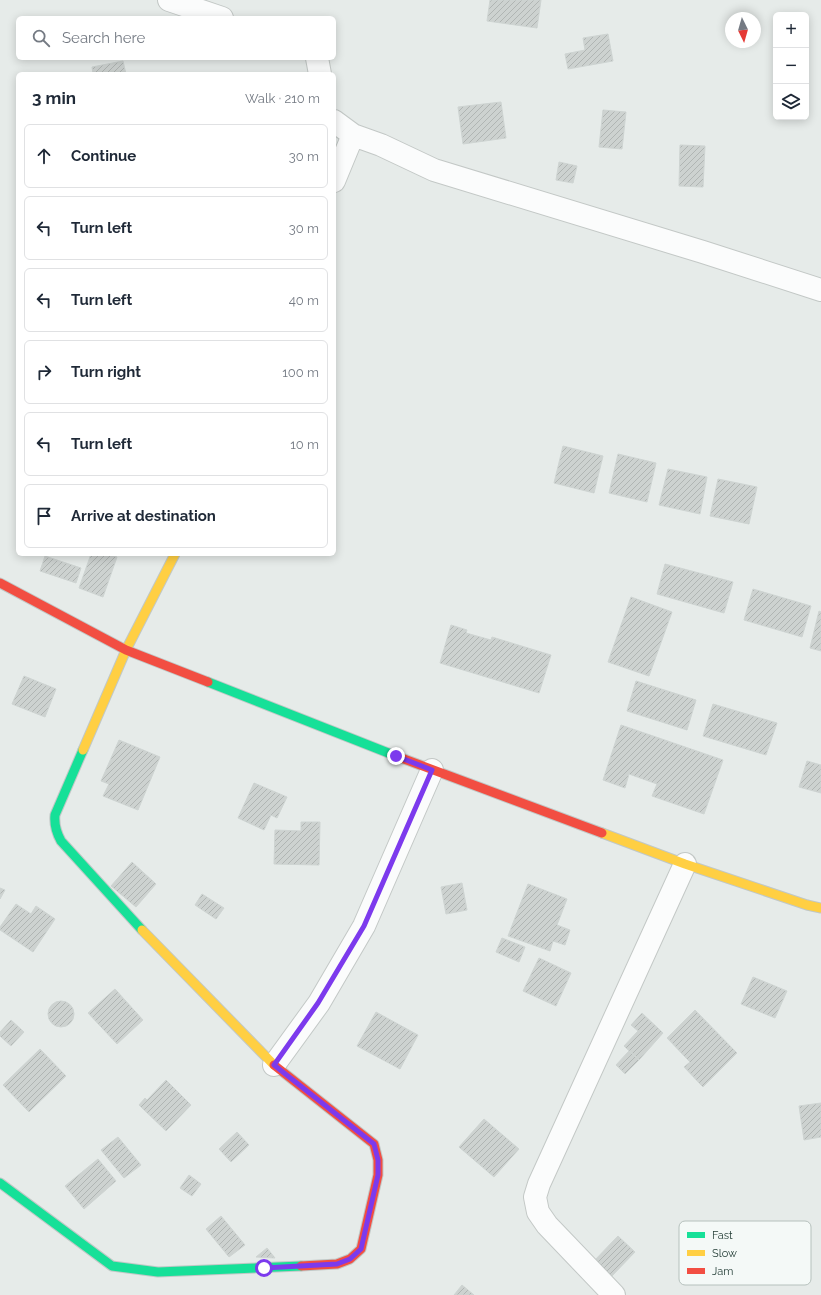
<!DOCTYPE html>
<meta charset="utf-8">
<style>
body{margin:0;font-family:Raleway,sans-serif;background:#f2f2f3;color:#1f2937}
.controls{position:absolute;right:12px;top:12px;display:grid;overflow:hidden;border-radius:6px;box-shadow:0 2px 10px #0003}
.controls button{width:36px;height:36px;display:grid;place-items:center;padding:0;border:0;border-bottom:1px solid #e0e1e3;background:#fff;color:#1f2937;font:20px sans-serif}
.compass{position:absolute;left:725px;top:12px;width:36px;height:36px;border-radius:50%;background:#fff;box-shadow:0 2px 10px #0003;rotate:175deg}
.stop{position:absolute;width:12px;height:12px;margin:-9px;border:3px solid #7c3aed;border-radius:50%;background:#fff}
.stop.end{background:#7c3aed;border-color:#fff;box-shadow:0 1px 4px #0008}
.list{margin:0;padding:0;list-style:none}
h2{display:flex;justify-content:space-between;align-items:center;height:52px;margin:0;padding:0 16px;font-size:17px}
h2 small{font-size:13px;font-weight:400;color:#747a83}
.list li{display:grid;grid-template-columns:26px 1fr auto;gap:12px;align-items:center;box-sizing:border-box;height:64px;margin:0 8px 8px;padding:0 8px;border:1px solid #e0e1e3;border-radius:6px}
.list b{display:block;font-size:15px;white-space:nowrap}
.list em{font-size:13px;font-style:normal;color:#747a83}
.icon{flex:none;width:22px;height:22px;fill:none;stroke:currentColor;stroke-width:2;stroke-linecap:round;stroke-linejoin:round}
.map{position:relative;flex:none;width:821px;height:1295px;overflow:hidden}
.search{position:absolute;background:#fff;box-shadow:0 2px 10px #0003;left:16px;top:16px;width:320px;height:44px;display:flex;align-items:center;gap:10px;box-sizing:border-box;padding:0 14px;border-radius:6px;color:#747a83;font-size:15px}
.panel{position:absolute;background:#fff;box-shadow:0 2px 10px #0003;left:16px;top:72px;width:320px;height:484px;border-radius:6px}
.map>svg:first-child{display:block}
.building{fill:url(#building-hatch);stroke:#ced4d2}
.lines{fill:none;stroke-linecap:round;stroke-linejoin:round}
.street-casing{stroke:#c3c8c6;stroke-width:24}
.fast-casing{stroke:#c1c8c6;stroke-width:11}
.slow-casing{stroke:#c1c8c6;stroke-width:11}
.jam-casing{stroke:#c1c8c6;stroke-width:11}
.street{stroke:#fbfcfc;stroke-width:22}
.fast{stroke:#16e098;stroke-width:9}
.slow{stroke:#ffcf43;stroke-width:9}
.jam{stroke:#f24e42;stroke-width:9}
.route{stroke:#7c3aed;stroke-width:5}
.key{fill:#f4f9f7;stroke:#b6c1bd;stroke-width:1}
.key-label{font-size:11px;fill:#243e37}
</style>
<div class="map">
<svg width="821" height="1295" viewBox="0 0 821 1295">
<defs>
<pattern id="building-hatch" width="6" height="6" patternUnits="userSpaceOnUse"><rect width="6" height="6" fill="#cdd2d0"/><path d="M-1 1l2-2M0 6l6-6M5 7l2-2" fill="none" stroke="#b0b5b3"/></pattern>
</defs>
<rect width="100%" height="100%" fill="#e6ebe9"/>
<path class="building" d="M 490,0 L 541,0 L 537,28 L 487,21 Z
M 608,34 L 613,61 L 568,69 L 565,54 L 585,50 L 583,38 Z
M 123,61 L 126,74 L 93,74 L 92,67 Z
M 501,102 L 506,138 L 463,144 L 458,107 Z
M 603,110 L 626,112 L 622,149 L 599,147 Z
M 680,145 L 705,146 L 703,187 L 679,186 Z
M 559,162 L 577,166 L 573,183 L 556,180 Z
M 563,446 L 603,456 L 594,493 L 554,483 Z
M 618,454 L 656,463 L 647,502 L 609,493 Z
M 668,469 L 707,477 L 700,514 L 659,505 Z
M 718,479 L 757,487 L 749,524 L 710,516 Z
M 91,554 L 114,554 L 114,556 L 117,557 L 103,597 L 79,588 Z
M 45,556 L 81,568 L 76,583 L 40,571 Z
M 665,564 L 733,582 L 724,613 L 657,594 Z
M 753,589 L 811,606 L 802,637 L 744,620 Z
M 631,597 L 672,612 L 649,676 L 608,662 Z
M 819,611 L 821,612 L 821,651 L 810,648 Z
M 451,625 L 467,630 L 466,633 L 491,640 L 492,637 L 551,655 L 539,693 L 440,663 Z
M 24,676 L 56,689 L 45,717 L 12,704 Z
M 636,681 L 696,700 L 687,730 L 627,711 Z
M 713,704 L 777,723 L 766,755 L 703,736 Z
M 621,725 L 723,760 L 704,814 L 652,796 L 657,784 L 629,774 L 625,788 L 603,780 Z
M 119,740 L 160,757 L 138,810 L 103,796 L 109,784 L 101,781 Z
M 807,761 L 821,765 L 821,793 L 799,787 Z
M 254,783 L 287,797 L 277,818 L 271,815 L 264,830 L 238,818 Z
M 301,822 L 320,822 L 319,865 L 274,864 L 275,830 L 301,831 Z
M 132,862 L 156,884 L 136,907 L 111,886 Z
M 462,883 L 467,910 L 446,914 L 441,887 Z
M 528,884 L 567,899 L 557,925 L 570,930 L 565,945 L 553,941 L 550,951 L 508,936 Z
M 0,888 L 5,890 L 0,899 Z
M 202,894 L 224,908 L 216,919 L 195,905 Z
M 16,904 L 31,914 L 36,906 L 55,919 L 33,952 L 0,930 L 0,927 Z
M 502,938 L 525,947 L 519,962 L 496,952 Z
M 539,958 L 571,973 L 556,1006 L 523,991 Z
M 753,977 L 787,991 L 775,1018 L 741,1004 Z
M 115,989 L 143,1020 L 117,1044 L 88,1013 Z
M48 1014a13 13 0 1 1 26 0a13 13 0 1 1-26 0Z
M 695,1010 L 737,1053 L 703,1087 L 684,1067 L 690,1062 L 667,1038 Z
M 376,1012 L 418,1035 L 400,1069 L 357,1046 Z
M 642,1013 L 663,1033 L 639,1060 L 624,1046 L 638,1031 L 631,1025 Z
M 11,1020 L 24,1032 L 11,1046 L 0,1036 L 0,1032 Z
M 40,1049 L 66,1076 L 29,1112 L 3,1085 Z
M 629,1051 L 639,1060 L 625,1074 L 616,1065 Z
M 166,1080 L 191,1105 L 166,1131 L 139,1105 L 145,1098 L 147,1100 Z
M 821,1103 L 821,1137 L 804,1140 L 799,1106 Z
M 484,1119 L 519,1149 L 494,1177 L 459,1147 Z
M 237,1132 L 249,1145 L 231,1162 L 219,1149 Z
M 118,1137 L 141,1165 L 124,1178 L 101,1150 Z
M 98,1159 L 116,1181 L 84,1209 L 65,1186 Z
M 189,1175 L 201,1184 L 192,1196 L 180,1188 Z
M 221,1216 L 245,1245 L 229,1257 L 206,1229 Z
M 618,1236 L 635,1252 L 611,1277 L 594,1261 Z
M 267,1248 L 275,1258 L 256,1257 Z
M 462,1285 L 474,1295 L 454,1295 Z"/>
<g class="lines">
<g class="street-casing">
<path id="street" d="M 169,0 L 222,18
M 317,58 L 320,74
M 334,121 L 353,135
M 334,181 L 353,135 L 381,145 L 434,170 L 703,252 L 821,290
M 274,1065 L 319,1003 L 364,926 L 432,770
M 614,1295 L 547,1225 L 538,1212 L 535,1197 L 539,1184 L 685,864"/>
</g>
<g class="fast-casing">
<path id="fast" d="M 208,682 L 396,756
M 83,750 L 55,815 C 54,825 56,832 61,841 L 142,930
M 0,1183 L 112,1266 L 158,1272 L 301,1266"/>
</g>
<g class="slow-casing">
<path id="slow" d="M 83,750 L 126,650 L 175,554
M 602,833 L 685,864 L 807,905 L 821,908
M 142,930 L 274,1065"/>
</g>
<g class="jam-casing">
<path id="jam" d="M 0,583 L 126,650 L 208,682
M 396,756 L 602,833
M 274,1065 L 374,1144 L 378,1160 L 378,1175 L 361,1249 L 350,1259 L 337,1264 L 301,1266"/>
</g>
<use href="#street" class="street"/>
<use href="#fast" class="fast"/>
<use href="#slow" class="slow"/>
<use href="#jam" class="jam"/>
</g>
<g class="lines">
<path class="route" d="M 264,1268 L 337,1264 L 350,1259 L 361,1249 L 378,1175 L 378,1160 L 374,1144 L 274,1065 L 318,1003 L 364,926 L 432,770 L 396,756"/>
</g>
<rect x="679" y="1221" width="132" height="64" rx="6" class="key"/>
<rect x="687" y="1232" width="18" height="6" fill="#16e098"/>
<rect x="687" y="1250" width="18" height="6" fill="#ffcf43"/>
<rect x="687" y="1268" width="18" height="6" fill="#f24e42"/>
<g class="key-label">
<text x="712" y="1239">Fast</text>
<text x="712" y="1257">Slow</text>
<text x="712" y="1275">Jam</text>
</g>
</svg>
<div class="controls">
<button>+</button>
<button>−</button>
<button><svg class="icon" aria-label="layers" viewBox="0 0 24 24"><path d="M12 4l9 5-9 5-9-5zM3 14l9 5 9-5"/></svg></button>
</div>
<svg class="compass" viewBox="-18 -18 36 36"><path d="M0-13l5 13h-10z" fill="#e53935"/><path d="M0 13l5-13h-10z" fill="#747a83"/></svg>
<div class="stop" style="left:264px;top:1268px"></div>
<div class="stop end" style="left:396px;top:756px"></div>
<div class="search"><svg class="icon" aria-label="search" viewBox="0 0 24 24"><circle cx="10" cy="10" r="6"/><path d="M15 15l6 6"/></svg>Search here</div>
<section class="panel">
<h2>3 min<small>Walk · 210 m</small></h2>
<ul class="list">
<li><svg class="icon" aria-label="ahead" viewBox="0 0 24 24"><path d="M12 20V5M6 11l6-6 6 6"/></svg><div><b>Continue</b></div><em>30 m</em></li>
<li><svg class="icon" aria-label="left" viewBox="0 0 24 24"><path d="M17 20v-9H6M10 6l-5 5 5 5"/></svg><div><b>Turn left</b></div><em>30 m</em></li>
<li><svg class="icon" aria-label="left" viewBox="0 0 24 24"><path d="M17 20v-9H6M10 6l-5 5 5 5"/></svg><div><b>Turn left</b></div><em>40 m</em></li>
<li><svg class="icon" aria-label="right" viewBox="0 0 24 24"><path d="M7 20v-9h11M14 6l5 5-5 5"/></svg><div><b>Turn right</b></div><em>100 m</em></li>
<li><svg class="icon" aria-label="left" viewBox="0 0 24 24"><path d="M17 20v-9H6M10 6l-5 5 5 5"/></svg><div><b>Turn left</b></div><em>10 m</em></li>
<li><svg class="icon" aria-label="arrive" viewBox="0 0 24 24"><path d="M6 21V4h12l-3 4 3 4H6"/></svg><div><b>Arrive at destination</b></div></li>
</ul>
</section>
</div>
